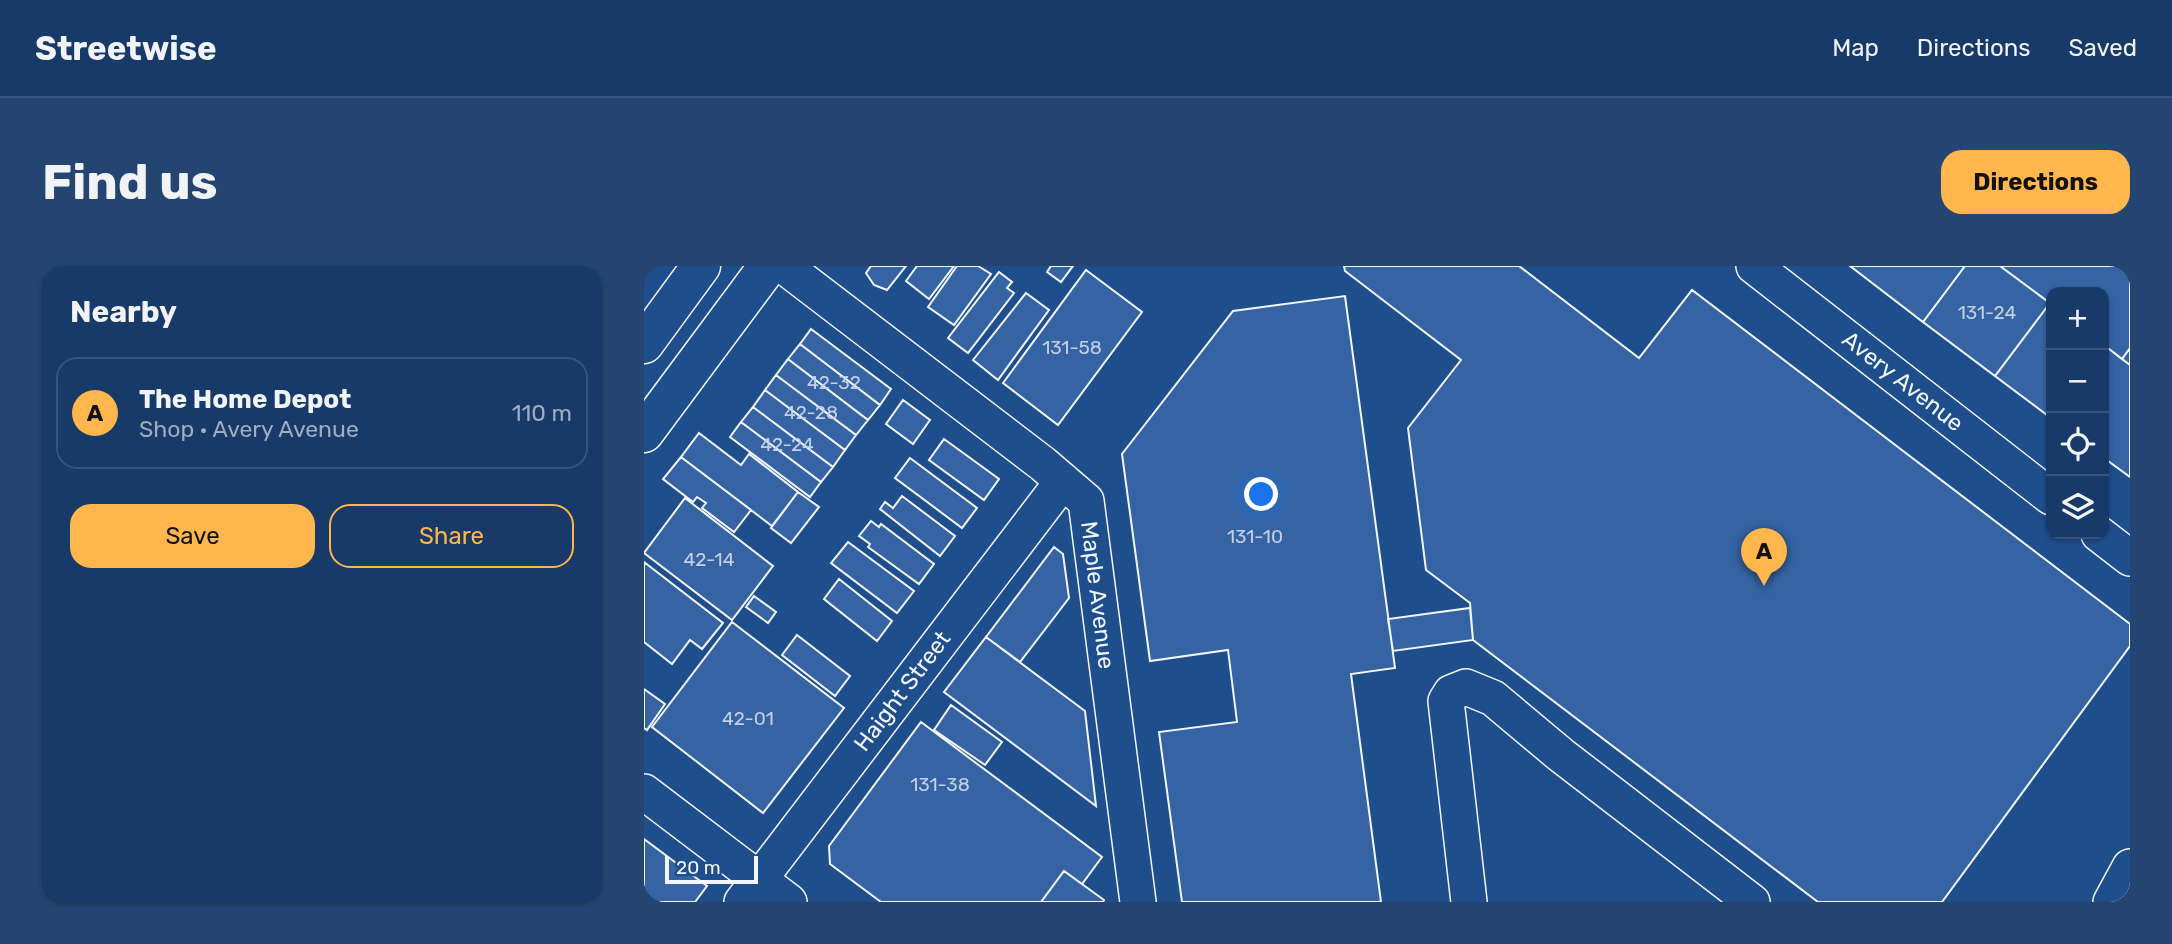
<!DOCTYPE html>
<meta charset="utf-8">
<style>
body{margin:0;font-family:Rubik,sans-serif;background:#244571;color:#f1f3f6}
.controls{position:absolute;right:21px;top:21px;display:grid;overflow:hidden;border-radius:14px;box-shadow:0 2px 5px #0004}
.controls button{width:63px;height:63px;display:grid;place-items:center;padding:0;border:0;border-bottom:2px solid #36547d;background:#173a69;color:#f1f3f6;font:35px sans-serif}
.scale{position:absolute;left:21px;bottom:18px;width:93px;box-sizing:border-box;padding-left:7px;border:4px solid #f2f6ff;border-top:0;font-size:19px;line-height:24px;white-space:nowrap;color:#f2f6ff;-webkit-text-stroke:5px #1f4e8c;paint-order:stroke}
.you{position:absolute;left:618px;top:229px;width:24px;height:24px;margin:-18px;border:5px solid #fff;border-radius:50%;background:#1a73e8;box-shadow:0 0 0 10px #1a73e833}
.badge{display:grid;place-items:center;width:46px;height:46px;border-radius:50%;background:#ffb74d;color:#111;font-size:23px;font-weight:700}
.pin{position:absolute;translate:-50% -58px;filter:drop-shadow(0 2px 4px #0008)}
.pin::after{content:'';position:absolute;top:37px;width:24px;height:21px;background:inherit;clip-path:polygon(0 0,100% 0,50% 100%)}
.list{margin:0;padding:0;list-style:none}
h2{display:flex;justify-content:space-between;align-items:center;height:91px;margin:0;padding:0 28px;font-size:30px}
h2 small{font-size:23px;font-weight:400;color:#9eadc0}
.list li{display:grid;grid-template-columns:46px 1fr auto;gap:21px;align-items:center;box-sizing:border-box;height:112px;margin:0 14px 14px;padding:0 14px;border:2px solid #36547d;border-radius:21px}
.list b{display:block;font-size:26px;white-space:nowrap}
.list p{margin:0;font-size:23px;white-space:nowrap;color:#9eadc0}
.list em{font-size:23px;font-style:normal;color:#9eadc0}
.actions{display:flex;gap:14px;padding:21px 28px}
.actions a{flex:1;padding:16px 0;border:2px solid #ffb74d;border-radius:21px;text-align:center;font-size:24px;color:#ffb74d}
.actions .main{background:#ffb74d;color:#111}
.icon{flex:none;width:38px;height:38px;fill:none;stroke:currentColor;stroke-width:2;stroke-linecap:round;stroke-linejoin:round}
.map{position:relative;flex:none;width:1486px;height:636px;overflow:hidden;border-radius:21px}
header{display:flex;align-items:center;gap:42px;box-sizing:border-box;height:98px;padding:0 35px;background:#173a69;border-bottom:2px solid #36547d}
header strong{font-size:33px}
nav{display:flex;gap:38px;margin-inline-start:auto;font-size:24px}
.intro{display:flex;align-items:center;justify-content:space-between;box-sizing:border-box;height:168px;padding:0 42px}
h1{margin:0;font-size:49px}
.button{padding:18px 32px;border-radius:21px;background:#ffb74d;color:#111;font-size:24px;font-weight:700}
main{display:flex;gap:42px;padding:0 42px}
aside{flex:1;background:#173a69;border-radius:21px;box-shadow:0 2px 5px #0004}
.map>svg:first-child{display:block}
.building{fill:#3563a3;stroke:#f2f6ff;stroke-width:2}
.lines{fill:none;stroke-linecap:round;stroke-linejoin:round}
.minor-casing{stroke:#f2f6ff;stroke-width:38}
.major-casing{stroke:#f2f6ff;stroke-width:41}
.minor{stroke:#1f4e8c;stroke-width:35}
.major{stroke:#1f4e8c;stroke-width:38}
.labels{text-anchor:middle;dominant-baseline:central;stroke-width:5;stroke-linejoin:round;paint-order:stroke}
.number-label{font-size:19px;fill:#c3d1e8}
.street-label{font-size:23px;fill:#f2f6ff;stroke:#1f4e8c}
</style>
<header>
<strong>Streetwise</strong>
<nav><a>Map</a><a>Directions</a><a>Saved</a></nav>
</header>
<div class="intro"><h1>Find us</h1><a class="button">Directions</a></div>
<main>
<aside>
<h2>Nearby<small></small></h2>
<ul class="list">
<li><span class="badge">A</span><div><b>The Home Depot</b><p>Shop · Avery Avenue</p></div><em>110 m</em></li>
</ul>
<div class="actions"><a class="main">Save</a><a>Share</a></div>
</aside>
<div class="map">
<svg width="1486" height="636" viewBox="0 0 1486 636">
<rect width="100%" height="100%" fill="#1f4e8c"/>
<path class="building" d="M 227,0 L 262,0 L 243,24 L 230,19 L 222,7 Z
M 273,0 L 310,0 L 285,33 L 262,15 Z
M 313,0 L 334,0 L 347,8 L 310,59 L 284,41 Z
M 407,0 L 429,0 L 417,16 L 403,6 Z
M 700,0 L 875,0 L 995,92 L 1048,24 L 1486,358 L 1486,380 L 1298,636 L 1174,636 L 829,374 L 826,337 L 782,304 L 764,162 L 817,94 L 701,5 Z
M 1206,0 L 1321,0 L 1279,56 Z
M 1321,0 L 1356,0 L 1406,37 L 1351,110 L 1279,56 Z
M 1356,0 L 1486,0 L 1486,82 L 1478,93 L 1460,79 L 1460,26 L 1407,26 L 1407,38 Z
M 442,4 L 498,46 L 414,159 L 359,117 Z
M 355,6 L 368,16 L 363,22 L 370,27 L 324,87 L 304,72 Z
M 382,27 L 405,44 L 354,114 L 329,94 Z
M 701,30 L 751,402 L 707,408 L 737,636 L 538,636 L 515,466 L 593,456 L 584,384 L 506,395 L 478,188 L 589,45 Z
M 1406,37 L 1407,38 L 1407,152 L 1351,110 Z
M 167,63 L 247,123 L 236,139 L 156,78 Z
M 156,78 L 236,139 L 224,154 L 144,93 Z
M 1460,79 L 1486,99 L 1486,211 L 1460,192 Z
M 1486,82 L 1486,99 L 1478,93 Z
M 144,93 L 224,154 L 212,169 L 132,109 Z
M 132,109 L 212,169 L 201,184 L 121,124 Z
M 121,124 L 201,184 L 189,201 L 109,141 Z
M 259,134 L 286,154 L 269,178 L 242,158 Z
M 109,141 L 189,201 L 177,216 L 97,156 Z
M 97,156 L 177,216 L 166,231 L 86,171 Z
M 55,167 L 97,199 L 105,188 L 154,226 L 128,260 L 37,191 Z
M 300,173 L 355,213 L 340,234 L 285,194 Z
M 37,191 L 107,244 L 90,266 L 58,242 L 62,237 L 53,231 L 49,236 L 19,213 Z
M 266,192 L 333,242 L 318,262 L 251,212 Z
M 154,226 L 175,241 L 147,277 L 127,262 Z
M 258,230 L 311,270 L 296,290 L 236,243 L 241,236 L 249,242 Z
M 41,232 L 129,300 L 88,354 L 0,287 Z
M 227,255 L 235,261 L 237,258 L 290,298 L 275,318 L 224,281 L 226,278 L 215,270 Z
M 204,276 L 270,325 L 253,347 L 187,297 Z
M 410,281 L 419,288 L 425,332 L 376,396 L 342,371 Z
M 0,296 L 79,357 L 58,383 L 46,374 L 28,398 L 0,376 Z
M 195,313 L 248,355 L 233,375 L 180,333 Z
M 110,330 L 132,346 L 124,357 L 102,341 Z
M 826,342 L 829,374 L 749,385 L 744,353 Z
M 88,356 L 200,442 L 119,547 L 8,461 Z
M 153,369 L 206,410 L 191,430 L 138,389 Z
M 342,371 L 441,445 L 452,540 L 300,426 Z
M 0,423 L 21,438 L 3,464 L 0,462 Z
M 307,439 L 358,476 L 341,499 L 290,464 Z
M 277,456 L 458,591 L 438,618 L 420,605 L 397,636 L 237,636 L 186,598 L 185,580 Z
M 0,573 L 63,620 L 51,636 L 0,636 Z
M 420,605 L 460,634 L 459,636 L 397,636 Z"/>
<g class="lines">
<g class="minor-casing">
<path id="minor" d="M 140,0 L 399,198 L 442,235 L 494,636
M 1110,0 L 1407,231
M 1455,268 L 1486,292
M 0,526 L 145,636
M 98,636 L 419,215
M 825,636 L 802,435 L 807,427 L 822,421 L 849,432 L 917,489 L 1108,636
M 1467,636 L 1486,601"/>
</g>
<g class="major-casing">
<path id="major" d="M 0,78 L 57,0
M 0,167 L 124,0"/>
</g>
<use href="#minor" class="minor"/>
<use href="#major" class="major"/>
</g>
<g class="labels">
<g class="number-label">
<text x="1343" y="46">131-24</text>
<text x="428" y="81">131-58</text>
<text x="190" y="116">42-32</text>
<text x="167" y="146">42-28</text>
<text x="143" y="178">42-24</text>
<text x="611" y="270">131-10</text>
<text x="65" y="293">42-14</text>
<text x="104" y="452">42-01</text>
<text x="296" y="518">131-38</text>
</g>
<g class="street-label">
<text transform="translate(1259 115) rotate(38)">Avery Avenue</text>
<text transform="translate(454 329) rotate(83)">Maple Avenue</text>
<text transform="translate(258 425) rotate(-53)">Haight Street</text>
</g>
</g>
</svg>
<div class="controls">
<button>+</button>
<button>−</button>
<button><svg class="icon" aria-label="locate" viewBox="0 0 24 24"><circle cx="12" cy="12" r="6"/><path d="M12 2v4M12 18v4M2 12h4M18 12h4"/></svg></button>
<button><svg class="icon" aria-label="layers" viewBox="0 0 24 24"><path d="M12 4l9 5-9 5-9-5zM3 14l9 5 9-5"/></svg></button>
</div>
<div class="scale">20 m</div>
<div class="you"></div>
<div class="pin badge" style="left:1120px;top:320px">A</div>
</div>
</main>
